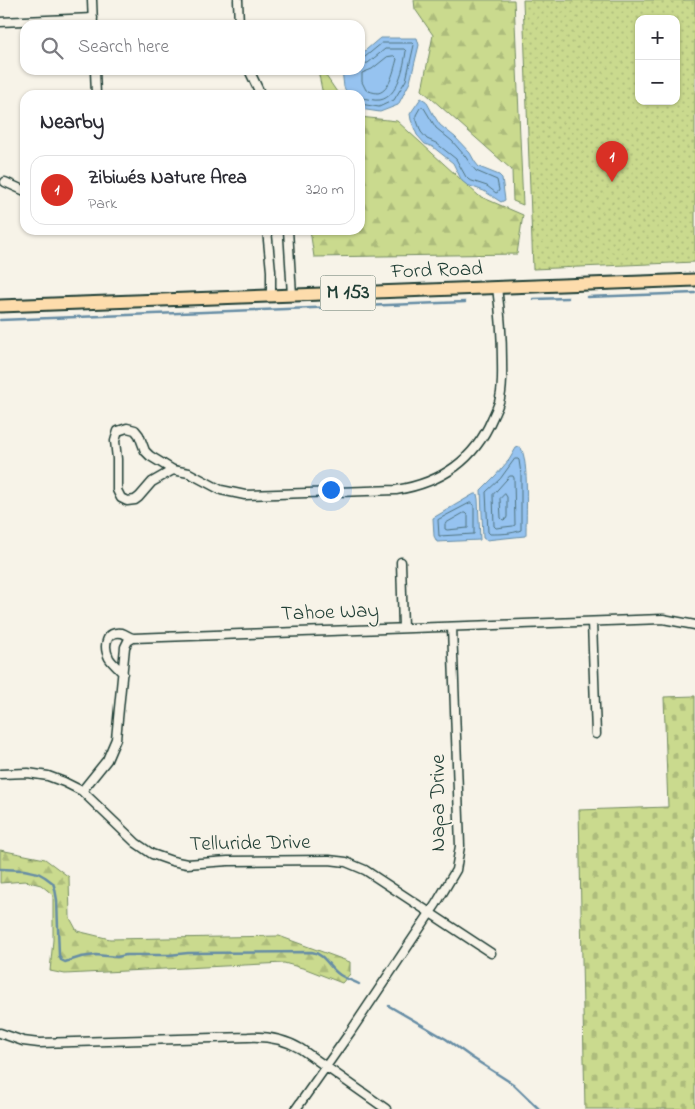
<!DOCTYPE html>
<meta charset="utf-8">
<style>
body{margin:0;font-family:"Indie Flower",sans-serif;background:#f2f2f3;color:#2b2b33}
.controls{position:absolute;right:15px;top:15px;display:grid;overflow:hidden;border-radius:10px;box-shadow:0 1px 4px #0004}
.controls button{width:45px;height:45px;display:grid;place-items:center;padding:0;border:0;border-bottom:1px solid #e1e1e2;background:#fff;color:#2b2b33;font:25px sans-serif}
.you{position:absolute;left:330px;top:489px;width:18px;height:18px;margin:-12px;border:4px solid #fff;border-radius:50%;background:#1a73e8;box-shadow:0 0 0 8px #1a73e833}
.badge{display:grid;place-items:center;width:32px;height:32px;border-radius:50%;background:#d93025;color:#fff;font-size:16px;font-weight:700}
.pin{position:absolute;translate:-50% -41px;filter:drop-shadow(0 1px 2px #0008)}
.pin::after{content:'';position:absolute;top:26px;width:18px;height:15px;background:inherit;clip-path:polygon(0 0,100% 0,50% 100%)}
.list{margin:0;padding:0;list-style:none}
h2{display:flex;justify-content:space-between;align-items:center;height:65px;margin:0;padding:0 20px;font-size:21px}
h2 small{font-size:16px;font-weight:400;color:#7c7c81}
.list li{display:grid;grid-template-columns:32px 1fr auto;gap:15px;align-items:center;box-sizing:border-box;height:70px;margin:0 10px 10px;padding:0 10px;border:1px solid #e1e1e2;border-radius:15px}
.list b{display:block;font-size:19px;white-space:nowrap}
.list p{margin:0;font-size:16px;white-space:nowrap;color:#7c7c81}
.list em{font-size:16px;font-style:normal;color:#7c7c81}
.icon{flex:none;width:28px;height:28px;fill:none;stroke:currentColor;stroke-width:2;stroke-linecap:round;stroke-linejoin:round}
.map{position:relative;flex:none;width:695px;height:1109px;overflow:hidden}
.search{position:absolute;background:#fff;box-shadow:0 1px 4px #0004;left:20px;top:20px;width:345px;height:55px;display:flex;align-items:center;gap:12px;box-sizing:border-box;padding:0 18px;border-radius:15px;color:#7c7c81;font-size:19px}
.panel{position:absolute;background:#fff;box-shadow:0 1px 4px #0004;left:20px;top:90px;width:345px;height:145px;border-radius:15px}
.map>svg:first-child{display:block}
.forest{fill:url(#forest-firs);stroke:#748c61}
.cemetery{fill:url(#cemetery-stones);stroke:#748c61}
.park{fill:url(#park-dots);stroke:#748c61;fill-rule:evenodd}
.water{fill:#96c3f0;stroke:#668da5}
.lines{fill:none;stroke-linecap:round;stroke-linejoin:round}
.shore{stroke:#4f737f;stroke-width:1}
.stream{stroke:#668da5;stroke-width:2.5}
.minor-casing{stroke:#1f3d34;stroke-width:11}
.primary-casing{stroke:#1f3d34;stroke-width:15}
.minor{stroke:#f7f3e8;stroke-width:8}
.primary{stroke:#fddcac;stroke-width:11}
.labels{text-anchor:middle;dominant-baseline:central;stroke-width:4;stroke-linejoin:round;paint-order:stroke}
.shield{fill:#f7f3e8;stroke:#60746a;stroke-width:1}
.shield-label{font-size:20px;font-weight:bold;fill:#1f3d34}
.street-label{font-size:21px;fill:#1f3d34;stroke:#f7f3e8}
</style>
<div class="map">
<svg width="695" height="1109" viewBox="0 0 695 1109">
<defs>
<pattern id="forest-firs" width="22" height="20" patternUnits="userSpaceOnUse" patternTransform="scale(1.25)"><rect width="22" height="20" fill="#cada8e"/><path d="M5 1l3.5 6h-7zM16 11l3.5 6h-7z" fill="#adbc7b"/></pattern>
<pattern id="cemetery-stones" width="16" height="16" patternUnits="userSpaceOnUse" patternTransform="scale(1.25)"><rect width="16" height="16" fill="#cada8e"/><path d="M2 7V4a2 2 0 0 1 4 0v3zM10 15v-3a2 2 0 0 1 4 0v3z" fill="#adbc7b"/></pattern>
<pattern id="park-dots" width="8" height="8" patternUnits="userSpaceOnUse" patternTransform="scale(1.25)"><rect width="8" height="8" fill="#cada8e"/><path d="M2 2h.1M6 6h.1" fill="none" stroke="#adbc7b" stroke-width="1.8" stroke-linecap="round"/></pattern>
</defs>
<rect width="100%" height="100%" fill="#f7f3e8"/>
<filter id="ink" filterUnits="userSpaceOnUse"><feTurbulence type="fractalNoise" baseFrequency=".02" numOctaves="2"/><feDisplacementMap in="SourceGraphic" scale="10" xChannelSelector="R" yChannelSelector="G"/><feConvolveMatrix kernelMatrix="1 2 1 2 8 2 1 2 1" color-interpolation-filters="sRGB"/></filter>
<g filter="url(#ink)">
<path class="forest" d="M 414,0 L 514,0 L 523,205 L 513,201 L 512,170 L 422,90 L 433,35 L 415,9 Z
M 318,70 L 322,70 L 339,95 L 323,95 Z
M 360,117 L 397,121 L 479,196 L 523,215 L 517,254 L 314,257 L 310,230 L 360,230 Z
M 0,850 L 45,859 L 69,877 L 70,918 L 77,931 L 110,939 L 279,936 L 350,962 L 350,974 L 342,983 L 306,969 L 284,963 L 65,974 L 50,971 L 53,940 L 53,895 L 41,885 L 25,881 L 0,883 Z"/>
<path class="cemetery" d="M 695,696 L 695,1109 L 585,1109 L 579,810 L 668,807 L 664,697 Z"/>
<path class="park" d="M 523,0 L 695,0 L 695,262 L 533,269 ZM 639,19 L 676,19 L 676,101 L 639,101 Z"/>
<path class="water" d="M 380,38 L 417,38 L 419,45 L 410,82 L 398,105 L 380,112 L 360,109 L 360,95 L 348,95 L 344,87 L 342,70 L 360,70 L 360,55 Z
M 421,98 L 426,101 L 433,114 L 440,125 L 455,137 L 470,153 L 475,162 L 479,167 L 499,175 L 502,178 L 505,200 L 501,202 L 484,191 L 467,185 L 462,181 L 453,163 L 433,147 L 425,144 L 417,135 L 411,120 L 410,114 Z
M 519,447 L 521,448 C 529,462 526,515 526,534 L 525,536 L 486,540 L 483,538 L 481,490 L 496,475 L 509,460 L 516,448 Z
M 474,494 L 477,494 L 478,499 L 480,540 L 437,542 L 434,536 L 433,518 Z"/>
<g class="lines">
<path class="shore" d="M 394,56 L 397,59 C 394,69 390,91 378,93 C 374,93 369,91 366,90 L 362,82 L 362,73 L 372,69 L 387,57 Z
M 360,58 L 365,57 L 382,43 L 412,43 L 414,45 L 406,80 L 394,100 L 379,107 L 360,104
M 360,64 L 368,63 L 385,49 L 404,49 L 406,51 C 404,66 398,97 380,100 C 374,101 366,98 360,98
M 422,107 L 424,108 L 436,128 L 452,141 L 465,156 L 471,165 L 476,171 L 497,180 L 499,190 L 498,192 L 496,193 L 487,186 L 469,180 L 466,177 L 456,159 L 436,143 L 427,139 L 421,132 L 416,118 L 416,115 L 420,108 Z
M 515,459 L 518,459 L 519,460 L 521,474 L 521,530 C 512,534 500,534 490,534 L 488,532 L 486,492 L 500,479 Z
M 510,476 L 513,476 L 514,478 L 515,525 L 513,526 L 496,528 L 494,526 L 493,495 Z
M 505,494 L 507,497 L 507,517 L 506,519 L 503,520 L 501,518 L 500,499 Z
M 470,503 L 472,503 L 474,505 L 474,534 L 439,536 L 438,520 Z
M 464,513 L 466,513 L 468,515 L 468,528 L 447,530 L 445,529 L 445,524 Z"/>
<path class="stream" d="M 587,297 L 695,293
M 534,299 L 568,298
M 0,320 L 465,302
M 0,869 L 24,870 L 38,873 L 45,877 L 53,883 L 55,889 L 57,900 L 59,955 L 61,960 L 65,962 L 81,957 L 96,955 L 117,957 L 126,955 L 169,955 L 188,953 L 312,952 C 325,954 329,968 340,975 C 346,979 353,981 359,984
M 389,1006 L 446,1039 L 471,1057 L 513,1084 L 539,1109"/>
<g class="minor-casing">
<path id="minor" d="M 92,0 L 93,25
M 238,0 L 239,25
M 0,22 L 93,18
M 95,70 L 96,95
M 249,70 L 261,95
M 5,182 L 25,191
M 267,230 L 271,271 L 271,296
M 288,230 L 292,295
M 173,470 L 152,482 L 139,497 L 135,500 L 127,501 L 121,498 L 117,490 L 117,459 L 115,441 L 118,431 L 127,428 L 135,430 L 139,435 L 145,451 L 150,456 L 173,470 L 189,473 L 221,490 L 245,495 L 396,490 C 440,483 474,461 492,419 C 495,412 499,405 500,398 C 503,385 502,372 502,360 C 502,335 500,311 497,287
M 401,562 L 403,628
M 592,622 L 596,734
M 123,673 C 118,668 112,663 109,658 C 103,646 106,630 122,633 C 125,634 129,637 133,638
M 0,774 L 28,773 L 48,776 L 64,782 L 82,791 L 136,843 L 152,854 L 172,861 L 187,864 L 228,861 L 329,860 L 346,862 L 365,870 L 491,953
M 82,791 L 107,760 L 116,739 L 125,647 L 128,641 L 133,638 L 663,619 L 695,625
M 0,1033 L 23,1041 L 39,1043 L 248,1037 C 267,1036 284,1039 301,1049 L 386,1109
M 296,1109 L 351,1031 L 436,904 L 456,870 L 460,846 L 452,627"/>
</g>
<g class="primary-casing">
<path id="primary" d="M 0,306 L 695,280"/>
</g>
<use href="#minor" class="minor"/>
<use href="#primary" class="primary"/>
</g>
</g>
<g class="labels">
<rect class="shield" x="320.5" y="275.5" width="55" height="35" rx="4"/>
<g class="shield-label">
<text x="348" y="293">M 153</text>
</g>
<g class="street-label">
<text transform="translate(437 271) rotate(-2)">Ford Road</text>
<text transform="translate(330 613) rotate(-2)">Tahoe Way</text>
<text transform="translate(439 803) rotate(-90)">Napa Drive</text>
<text transform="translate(250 844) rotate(-1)">Telluride Drive</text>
</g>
</g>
</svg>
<div class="controls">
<button>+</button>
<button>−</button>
</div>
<div class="you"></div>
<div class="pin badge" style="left:612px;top:182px">1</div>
<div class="search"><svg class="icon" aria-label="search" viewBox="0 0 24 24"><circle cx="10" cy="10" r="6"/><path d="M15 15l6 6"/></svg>Search here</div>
<section class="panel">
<h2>Nearby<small></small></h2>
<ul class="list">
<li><span class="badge">1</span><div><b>Zibiwés Nature Area</b><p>Park</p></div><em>320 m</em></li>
</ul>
</section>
</div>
